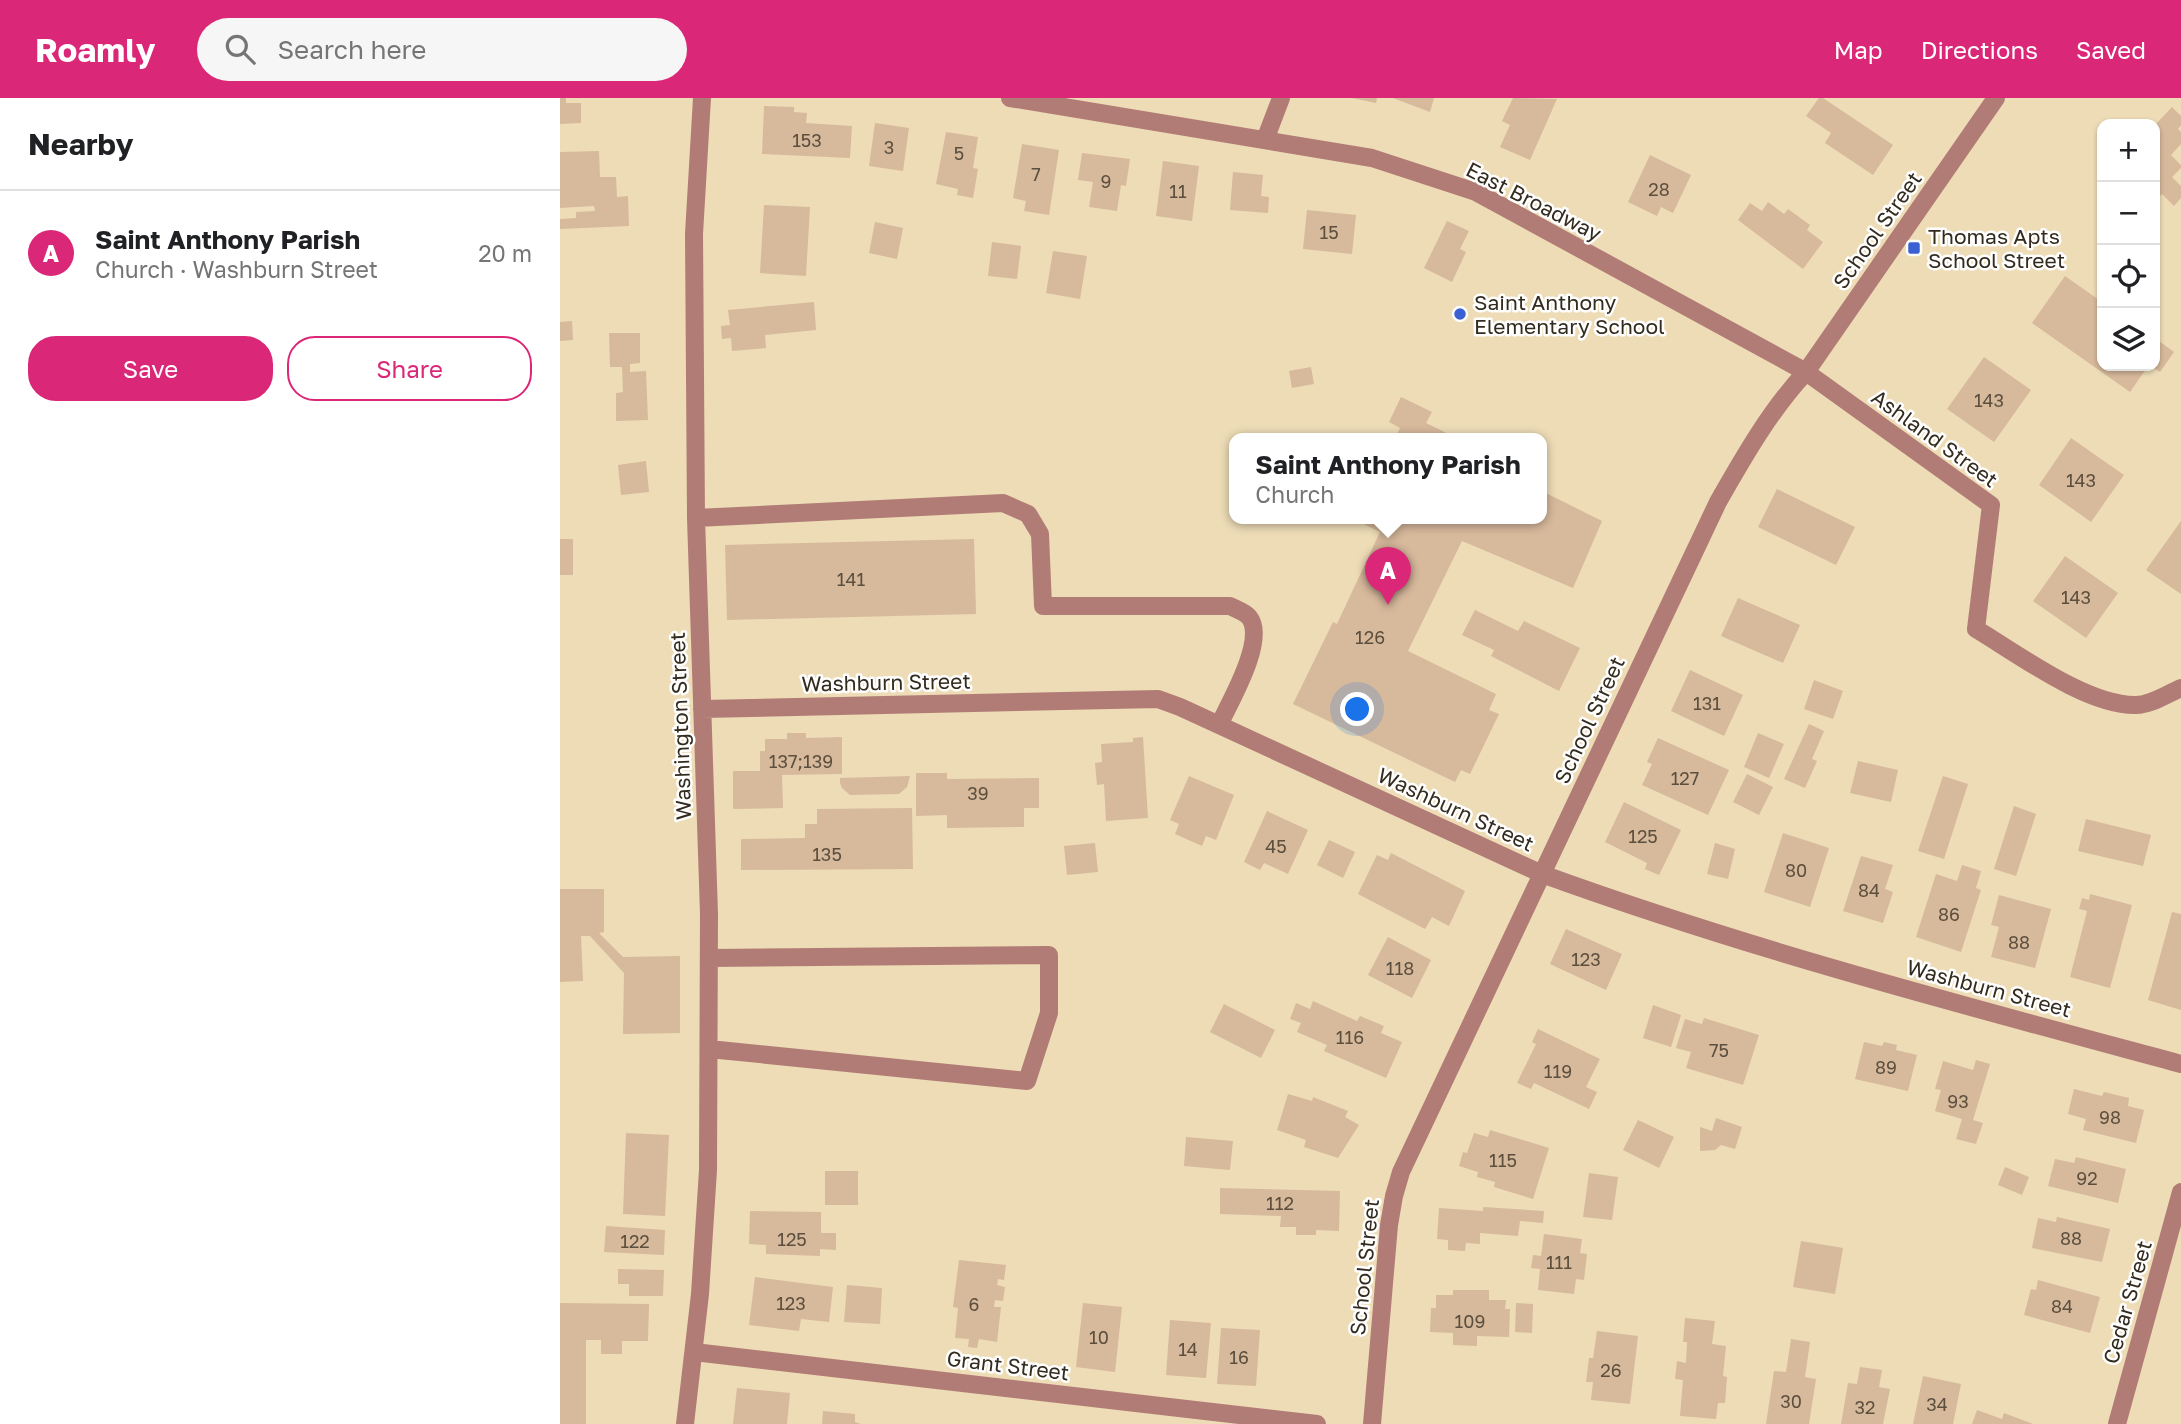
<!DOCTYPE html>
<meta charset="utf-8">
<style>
body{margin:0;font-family:"Golos Text",sans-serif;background:#f6f6f6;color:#202124}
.controls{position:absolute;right:21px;top:21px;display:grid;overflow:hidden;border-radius:14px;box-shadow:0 2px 5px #0004}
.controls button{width:63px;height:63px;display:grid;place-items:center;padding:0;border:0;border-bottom:2px solid #e0e0e0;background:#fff;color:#202124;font:35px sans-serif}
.you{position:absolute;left:798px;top:612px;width:24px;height:24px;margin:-18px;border:5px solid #fff;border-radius:50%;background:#1a73e8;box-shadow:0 0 0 10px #1a73e833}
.badge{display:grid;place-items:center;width:46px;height:46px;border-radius:50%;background:#db2777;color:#fff;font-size:23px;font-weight:700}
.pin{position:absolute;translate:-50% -58px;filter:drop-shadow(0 2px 4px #0008)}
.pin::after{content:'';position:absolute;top:37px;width:24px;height:21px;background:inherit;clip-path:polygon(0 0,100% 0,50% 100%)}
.popup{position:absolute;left:669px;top:335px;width:318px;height:91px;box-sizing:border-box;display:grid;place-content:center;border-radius:14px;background:#fff;filter:drop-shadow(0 2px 5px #0005);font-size:23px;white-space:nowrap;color:#757577}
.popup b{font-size:26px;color:#202124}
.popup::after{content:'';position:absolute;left:50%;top:100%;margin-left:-14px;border:14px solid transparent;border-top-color:#fff}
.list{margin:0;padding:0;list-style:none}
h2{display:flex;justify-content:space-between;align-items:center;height:91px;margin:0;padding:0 28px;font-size:30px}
h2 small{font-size:23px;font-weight:400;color:#757577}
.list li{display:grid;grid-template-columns:46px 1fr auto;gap:21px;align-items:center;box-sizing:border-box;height:126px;padding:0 28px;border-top:2px solid #e0e0e0}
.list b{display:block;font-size:26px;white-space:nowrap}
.list p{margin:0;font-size:23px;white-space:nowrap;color:#757577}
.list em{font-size:23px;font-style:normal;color:#757577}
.actions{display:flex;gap:14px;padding:21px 28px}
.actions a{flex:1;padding:16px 0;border:2px solid #db2777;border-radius:28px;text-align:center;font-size:24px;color:#db2777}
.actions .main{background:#db2777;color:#fff}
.icon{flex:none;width:38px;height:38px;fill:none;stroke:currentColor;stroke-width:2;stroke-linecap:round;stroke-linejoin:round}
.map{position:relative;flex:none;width:1621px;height:1326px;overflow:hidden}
header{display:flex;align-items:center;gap:42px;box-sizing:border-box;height:98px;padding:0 35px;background:#db2777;color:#fff}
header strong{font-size:33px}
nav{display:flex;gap:38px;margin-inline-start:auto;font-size:24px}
.search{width:490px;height:63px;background:#f6f6f6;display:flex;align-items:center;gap:18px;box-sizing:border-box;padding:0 24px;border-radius:38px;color:#757577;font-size:26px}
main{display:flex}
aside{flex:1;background:#fff}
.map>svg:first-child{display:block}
.building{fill:#d7b99c}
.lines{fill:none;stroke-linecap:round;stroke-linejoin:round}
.minor{stroke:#b27c76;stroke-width:18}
.poi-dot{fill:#3b60d1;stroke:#fefefe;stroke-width:2.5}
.labels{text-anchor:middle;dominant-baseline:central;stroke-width:5;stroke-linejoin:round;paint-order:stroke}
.number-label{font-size:18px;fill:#5c4f3e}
.street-label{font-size:21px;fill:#332c1e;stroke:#fefefe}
.poi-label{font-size:21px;fill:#332c1e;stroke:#fefefe;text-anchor:start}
</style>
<header>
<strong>Roamly</strong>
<div class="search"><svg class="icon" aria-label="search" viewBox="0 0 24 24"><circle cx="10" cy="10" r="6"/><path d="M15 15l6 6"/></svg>Search here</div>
<nav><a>Map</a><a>Directions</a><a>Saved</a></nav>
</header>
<main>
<aside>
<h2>Nearby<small></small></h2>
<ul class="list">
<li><span class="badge">A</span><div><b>Saint Anthony Parish</b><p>Church · Washburn Street</p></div><em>20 m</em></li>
</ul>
<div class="actions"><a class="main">Save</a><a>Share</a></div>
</aside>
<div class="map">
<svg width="1621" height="1326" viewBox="0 0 1621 1326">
<rect width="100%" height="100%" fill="#eddcb6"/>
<path class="building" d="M 0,0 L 6,0 L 6,5 L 21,5 L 21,25 L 0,26 Z
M 792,0 L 817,0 L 816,5 Z
M 833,0 L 874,0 L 870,14 Z
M 953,0 L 997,1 L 970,62 L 940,49 L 950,27 L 942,23 Z
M 1259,0 L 1263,0 L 1333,47 L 1313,77 L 1265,45 L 1271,35 L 1246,18 Z
M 204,8 L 234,9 L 234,14 L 247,15 L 246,25 L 292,28 L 290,60 L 202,56 Z
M 1612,9 L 1621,18 L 1621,27 L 1618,31 L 1621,34 L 1621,46 L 1611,57 L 1621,67 L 1621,70 L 1612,79 L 1621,88 L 1621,100 L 1614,108 L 1602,96 L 1595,104 L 1595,27 Z
M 315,25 L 349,30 L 343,73 L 309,68 Z
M 386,34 L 418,39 L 413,70 L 418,71 L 413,100 L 397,97 L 398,91 L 376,86 Z
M 462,46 L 499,52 L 489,117 L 464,113 L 466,103 L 453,100 Z
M 39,53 L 40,79 L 56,79 L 57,99 L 68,98 L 69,128 L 0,131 L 0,121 L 16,120 L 16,114 L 35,113 L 34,108 L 0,110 L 0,54 Z
M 522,55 L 570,61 L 566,88 L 561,87 L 557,113 L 529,109 L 533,84 L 518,82 Z
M 1090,57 L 1131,77 L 1113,115 L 1101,109 L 1097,118 L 1068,104 Z
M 603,63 L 639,68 L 632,123 L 596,118 Z
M 673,74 L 703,77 L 701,98 L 709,99 L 708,115 L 670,112 Z
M 1208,104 L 1224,116 L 1228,111 L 1250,127 L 1247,132 L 1263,144 L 1243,171 L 1178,122 L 1190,105 L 1202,113 Z
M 204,107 L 250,109 L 246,178 L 200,175 Z
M 747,112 L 796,117 L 792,156 L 743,151 Z
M 887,123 L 909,133 L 900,151 L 906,154 L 892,184 L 864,170 Z
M 315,124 L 343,130 L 337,161 L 309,155 Z
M 432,144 L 461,148 L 457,181 L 428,178 Z
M 493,153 L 527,158 L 520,201 L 486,195 Z
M 1505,178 L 1542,204 L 1542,268 L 1588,268 L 1570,294 L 1472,225 Z
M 254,204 L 256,232 L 205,237 L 206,250 L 172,253 L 171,240 L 162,241 L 161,228 L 170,227 L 168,212 Z
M 12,223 L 13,242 L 0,243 L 0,224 Z
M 49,235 L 80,235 L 80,265 L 70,266 L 70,274 L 86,273 L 88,322 L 56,323 L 56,295 L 63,294 L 62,269 L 50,269 Z
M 1595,240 L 1614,254 L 1600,274 L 1591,268 L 1595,268 Z
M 1424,259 L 1471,292 L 1434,344 L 1387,311 Z
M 751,269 L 754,286 L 732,290 L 729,273 Z
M 841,299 L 872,314 L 866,325 L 899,341 L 835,341 L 840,330 L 829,324 Z
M 1511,340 L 1564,377 L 1531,424 L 1479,387 Z
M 86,363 L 89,394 L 61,397 L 58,367 Z
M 1217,391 L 1295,429 L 1276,467 L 1198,429 Z
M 982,393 L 1042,423 L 1013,490 L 902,443 L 848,553 L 936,596 L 929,612 L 939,616 L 910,676 L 901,672 L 895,684 L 733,606 L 773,524 L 777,526 L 820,434 L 793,421 L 982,421 Z
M 1621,423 L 1621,496 L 1586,472 Z
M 0,441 L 13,441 L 13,477 L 0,477 Z
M 414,441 L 416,516 L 167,522 L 165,447 Z
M 1505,458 L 1558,495 L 1526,540 L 1473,503 Z
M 1178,500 L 1240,527 L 1223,565 L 1161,538 Z
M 915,512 L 958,533 L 964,523 L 1020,550 L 999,593 L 931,558 L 934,552 L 902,537 Z
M 1130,572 L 1183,597 L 1164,638 L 1111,613 Z
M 1254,582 L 1283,593 L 1273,621 L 1244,611 Z
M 1249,626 L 1264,633 L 1252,661 L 1257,663 L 1245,690 L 1224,681 Z
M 227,635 L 246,635 L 246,640 L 282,639 L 282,676 L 222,677 L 223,710 L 173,711 L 173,673 L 200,673 L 200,653 L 205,653 L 205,641 L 227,641 Z
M 1198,635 L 1224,646 L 1209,680 L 1184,669 Z
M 583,639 L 588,720 L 546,723 L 544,686 L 537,687 L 535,665 L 542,664 L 541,646 L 573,644 L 573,640 Z
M 1098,640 L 1169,672 L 1148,717 L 1082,687 L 1092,666 L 1087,664 Z
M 1298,663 L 1338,672 L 1331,704 L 1290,695 Z
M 356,675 L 387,675 L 387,681 L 479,680 L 479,710 L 464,710 L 464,729 L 387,730 L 387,717 L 356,718 Z
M 1187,676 L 1213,689 L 1199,717 L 1173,704 Z
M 350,678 L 347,689 L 339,696 L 290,697 L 282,690 L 280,685 L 280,680 Z
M 629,678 L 674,697 L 656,742 L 646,738 L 642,748 L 615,736 L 619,726 L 610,722 Z
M 1383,678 L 1408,686 L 1384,761 L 1358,753 Z
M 1064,704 L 1121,732 L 1099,777 L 1085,771 L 1087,765 L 1045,744 Z
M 1454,708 L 1476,716 L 1456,778 L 1434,771 Z
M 352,710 L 353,771 L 181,772 L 181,741 L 245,740 L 245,726 L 257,726 L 257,711 Z
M 707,713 L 748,732 L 728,776 L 704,765 L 700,772 L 684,764 Z
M 1526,721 L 1591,737 L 1583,768 L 1518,753 Z
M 1223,735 L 1269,750 L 1250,809 L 1204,794 Z
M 769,742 L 795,754 L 783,780 L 757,767 Z
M 535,745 L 538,774 L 507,777 L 504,748 Z
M 1155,745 L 1175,751 L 1168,781 L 1147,776 Z
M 831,755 L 905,793 L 889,828 L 872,819 L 865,831 L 798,796 L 817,757 L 828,762 Z
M 1301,758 L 1333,767 L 1325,791 L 1333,794 L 1323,825 L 1283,813 Z
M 1402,767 L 1421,773 L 1416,790 L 1421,792 L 1401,854 L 1356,839 L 1376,776 L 1397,783 Z
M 0,791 L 44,791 L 44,834 L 39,835 L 63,859 L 120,858 L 120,935 L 63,936 L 64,875 L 30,838 L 21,838 L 23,883 L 0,884 Z
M 1530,796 L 1572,807 L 1550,890 L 1510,879 L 1527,813 L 1519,811 L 1522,800 L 1529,802 Z
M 1439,797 L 1491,811 L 1475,870 L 1431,859 L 1439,829 L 1431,827 Z
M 1612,814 L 1621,816 L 1621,912 L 1588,902 Z
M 1006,831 L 1062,856 L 1046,892 L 990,866 Z
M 828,839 L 871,862 L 852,900 L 808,877 Z
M 753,903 L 797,923 L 800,918 L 824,928 L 821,935 L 842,944 L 826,980 L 764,953 L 767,947 L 737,934 L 741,925 L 730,921 L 736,905 L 750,911 Z
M 664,906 L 715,932 L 701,960 L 650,934 Z
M 1093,907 L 1121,917 L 1111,949 L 1083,940 Z
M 1144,920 L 1199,937 L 1183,987 L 1126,970 L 1131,954 L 1116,950 L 1125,921 L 1142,926 Z
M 978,931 L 1040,961 L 1026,989 L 1037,994 L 1029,1011 L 974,985 L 971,991 L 957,985 L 976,946 L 972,944 Z
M 1304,944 L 1322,948 L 1324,944 L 1337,947 L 1336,952 L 1357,957 L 1348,993 L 1295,981 Z
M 1416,962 L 1430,966 L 1413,1022 L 1423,1025 L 1416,1046 L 1396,1041 L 1402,1021 L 1375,1013 L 1381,992 L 1375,991 L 1383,963 L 1413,972 Z
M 1514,991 L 1542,998 L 1544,994 L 1569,1000 L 1568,1008 L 1584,1012 L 1576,1045 L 1523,1032 L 1526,1021 L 1508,1016 Z
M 728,996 L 752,1003 L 753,999 L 788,1013 L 785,1019 L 799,1027 L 778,1060 L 744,1049 L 746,1042 L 717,1032 Z
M 1156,1020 L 1182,1029 L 1175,1051 L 1161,1047 L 1155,1052 L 1140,1053 L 1140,1029 L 1152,1033 Z
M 1078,1022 L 1114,1039 L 1099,1070 L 1063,1052 Z
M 930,1032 L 989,1050 L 973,1101 L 934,1089 L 935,1084 L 917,1079 L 918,1074 L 899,1068 L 903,1054 L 907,1055 L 914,1035 L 928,1039 Z
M 66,1035 L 109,1037 L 105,1118 L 63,1116 Z
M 626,1039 L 673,1043 L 670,1072 L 624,1068 Z
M 1516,1059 L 1566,1071 L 1558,1105 L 1488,1088 L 1495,1061 L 1514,1065 Z
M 1445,1069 L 1469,1079 L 1462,1097 L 1438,1087 Z
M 265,1073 L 298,1073 L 298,1107 L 265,1107 Z
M 1029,1075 L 1058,1079 L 1052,1122 L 1023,1119 Z
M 660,1090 L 780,1093 L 779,1133 L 756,1132 L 756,1137 L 736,1137 L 736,1129 L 720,1129 L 721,1118 L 660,1116 Z
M 923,1109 L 984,1113 L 983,1125 L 960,1123 L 958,1138 L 920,1135 L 920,1146 L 906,1145 L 905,1153 L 888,1152 L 888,1142 L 877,1141 L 879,1110 L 923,1113 Z
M 190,1113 L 261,1114 L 261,1135 L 276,1135 L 276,1152 L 260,1151 L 260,1158 L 206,1156 L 206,1147 L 189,1146 Z
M 1497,1119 L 1550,1131 L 1542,1164 L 1472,1150 L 1478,1120 L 1496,1124 Z
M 46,1128 L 105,1132 L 104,1157 L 44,1154 Z
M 984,1136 L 1022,1141 L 1020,1155 L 1027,1156 L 1024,1182 L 1016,1181 L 1014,1196 L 978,1192 L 980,1171 L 971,1170 L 973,1157 L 981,1158 Z
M 1241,1143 L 1283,1150 L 1275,1196 L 1233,1189 Z
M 399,1162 L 446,1167 L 444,1182 L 438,1181 L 437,1187 L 445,1189 L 443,1203 L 435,1202 L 434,1209 L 441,1209 L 437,1244 L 419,1241 L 417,1250 L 408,1249 L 409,1241 L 395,1240 L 398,1210 L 393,1209 Z
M 58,1171 L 104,1172 L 103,1198 L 69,1198 L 69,1186 L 58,1186 Z
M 195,1179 L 273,1189 L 269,1224 L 241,1221 L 239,1233 L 189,1227 Z
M 1478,1182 L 1540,1199 L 1530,1235 L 1464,1217 L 1471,1191 L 1476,1192 Z
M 287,1187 L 322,1190 L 320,1226 L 284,1224 Z
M 893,1192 L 929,1192 L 929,1202 L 946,1202 L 945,1211 L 950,1211 L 949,1239 L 917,1238 L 917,1248 L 893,1247 L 893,1235 L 870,1234 L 871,1210 L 876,1210 L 876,1197 L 893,1197 Z
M 0,1205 L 89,1206 L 88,1243 L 62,1243 L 62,1256 L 41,1256 L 41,1242 L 26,1242 L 26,1326 L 0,1326 Z
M 523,1205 L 562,1209 L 555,1274 L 516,1269 Z
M 956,1205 L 973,1206 L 972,1235 L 955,1234 Z
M 1125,1220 L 1155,1223 L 1152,1246 L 1166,1248 L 1163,1278 L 1167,1279 L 1165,1305 L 1158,1305 L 1156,1321 L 1120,1318 L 1123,1282 L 1115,1281 L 1117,1263 L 1126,1265 L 1127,1244 L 1123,1244 Z
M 610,1222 L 651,1225 L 646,1280 L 606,1277 Z
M 661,1230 L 700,1232 L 696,1288 L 657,1286 Z
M 1037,1233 L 1078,1238 L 1070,1306 L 1031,1302 L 1033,1284 L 1026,1284 L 1029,1260 L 1033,1260 Z
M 1231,1241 L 1250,1244 L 1245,1279 L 1256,1281 L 1249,1326 L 1206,1326 L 1214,1273 L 1226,1274 Z
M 1300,1269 L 1322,1272 L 1319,1289 L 1330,1291 L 1323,1326 L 1281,1326 L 1288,1285 L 1297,1286 Z
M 1363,1278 L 1401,1286 L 1393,1326 L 1353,1326 Z
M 177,1290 L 230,1295 L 227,1326 L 173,1326 Z
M 1417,1312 L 1442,1321 L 1444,1315 L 1473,1326 L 1412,1326 Z
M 263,1313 L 295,1316 L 295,1324 L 301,1326 L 262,1326 Z"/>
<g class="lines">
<path class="minor" d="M 450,0 L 812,60 L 916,94 L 1246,274 L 1431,407 L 1416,531 C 1458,556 1527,608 1576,607 C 1591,607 1607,596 1621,590
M 705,42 L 721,0
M 136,420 L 443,405 L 468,416 L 480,436 L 483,508 L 670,508 C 676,511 685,514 689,519 C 707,541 670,604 659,627
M 142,611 L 598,601 L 620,609 L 982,776 C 1191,852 1406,908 1621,966
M 149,951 L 467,983 L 489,915 L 489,857 L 150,860
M 134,1254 L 757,1326
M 125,1326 L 140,1196 L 148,1072 L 149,816 L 136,420 L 134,136 L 142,0
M 812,1326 L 829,1127 L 834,1098 L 841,1074 L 1158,404 C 1183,360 1211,311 1246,274 L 1436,0
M 1557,1326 L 1621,1094"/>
</g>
<g class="poi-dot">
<rect x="1347" y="143" width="14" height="14" rx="3.5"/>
<circle cx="900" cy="216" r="7"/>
</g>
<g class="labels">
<g class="number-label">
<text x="247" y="42">153</text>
<text x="329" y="49">3</text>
<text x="399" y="55">5</text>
<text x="476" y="76">7</text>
<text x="546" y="83">9</text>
<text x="1099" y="91">28</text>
<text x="618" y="93">11</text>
<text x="769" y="134">15</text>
<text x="1429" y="302">143</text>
<text x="1521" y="382">143</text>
<text x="291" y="481">141</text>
<text x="1516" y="499">143</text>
<text x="810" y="539">126</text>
<text x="1147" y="605">131</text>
<text x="241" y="663">137;139</text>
<text x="1125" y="680">127</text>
<text x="418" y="695">39</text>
<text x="1083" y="738">125</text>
<text x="716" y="748">45</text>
<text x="267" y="756">135</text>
<text x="1236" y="772">80</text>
<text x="1309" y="792">84</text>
<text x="1389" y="816">86</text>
<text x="1459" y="844">88</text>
<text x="1026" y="861">123</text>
<text x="840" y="870">118</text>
<text x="790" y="939">116</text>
<text x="1159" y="952">75</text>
<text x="1326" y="969">89</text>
<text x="998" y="973">119</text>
<text x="1398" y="1003">93</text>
<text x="1550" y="1019">98</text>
<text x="943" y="1062">115</text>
<text x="1527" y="1080">92</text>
<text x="720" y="1105">112</text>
<text x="1511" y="1140">88</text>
<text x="232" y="1141">125</text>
<text x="75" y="1143">122</text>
<text x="999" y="1164">111</text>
<text x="231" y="1205">123</text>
<text x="414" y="1206">6</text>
<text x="1502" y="1208">84</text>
<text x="910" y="1223">109</text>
<text x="539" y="1239">10</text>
<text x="628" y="1251">14</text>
<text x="679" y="1259">16</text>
<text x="1051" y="1272">26</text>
<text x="1231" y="1303">30</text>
<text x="1377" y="1306">34</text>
<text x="1305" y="1309">32</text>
</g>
<g class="street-label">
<text transform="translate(974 103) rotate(27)">East Broadway</text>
<text transform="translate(1317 132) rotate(-55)">School Street</text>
<text transform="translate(1375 340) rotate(36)">Ashland Street</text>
<text transform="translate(326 584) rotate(-1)">Washburn Street</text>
<text transform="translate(1029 622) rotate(-65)">School Street</text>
<text transform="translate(120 628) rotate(-92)">Washington Street</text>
<text transform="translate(896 711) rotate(25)">Washburn Street</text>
<text transform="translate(1429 890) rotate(15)">Washburn Street</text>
<text transform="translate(804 1169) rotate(-84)">School Street</text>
<text transform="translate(1567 1204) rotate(-74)">Cedar Street</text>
<text transform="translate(448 1267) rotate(7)">Grant Street</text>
</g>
<g class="poi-label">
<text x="1368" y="138">Thomas Apts<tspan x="1368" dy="24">School Street</tspan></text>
<text x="914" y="204">Saint Anthony<tspan x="914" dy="24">Elementary School</tspan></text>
</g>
</g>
</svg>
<div class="controls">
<button>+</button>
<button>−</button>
<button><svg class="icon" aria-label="locate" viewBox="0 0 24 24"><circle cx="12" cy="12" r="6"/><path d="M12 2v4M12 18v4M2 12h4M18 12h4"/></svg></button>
<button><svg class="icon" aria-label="layers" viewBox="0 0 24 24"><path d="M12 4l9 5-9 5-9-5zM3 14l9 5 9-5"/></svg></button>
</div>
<div class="you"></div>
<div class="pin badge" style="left:828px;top:507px">A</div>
<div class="popup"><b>Saint Anthony Parish</b>Church</div>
</div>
</main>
